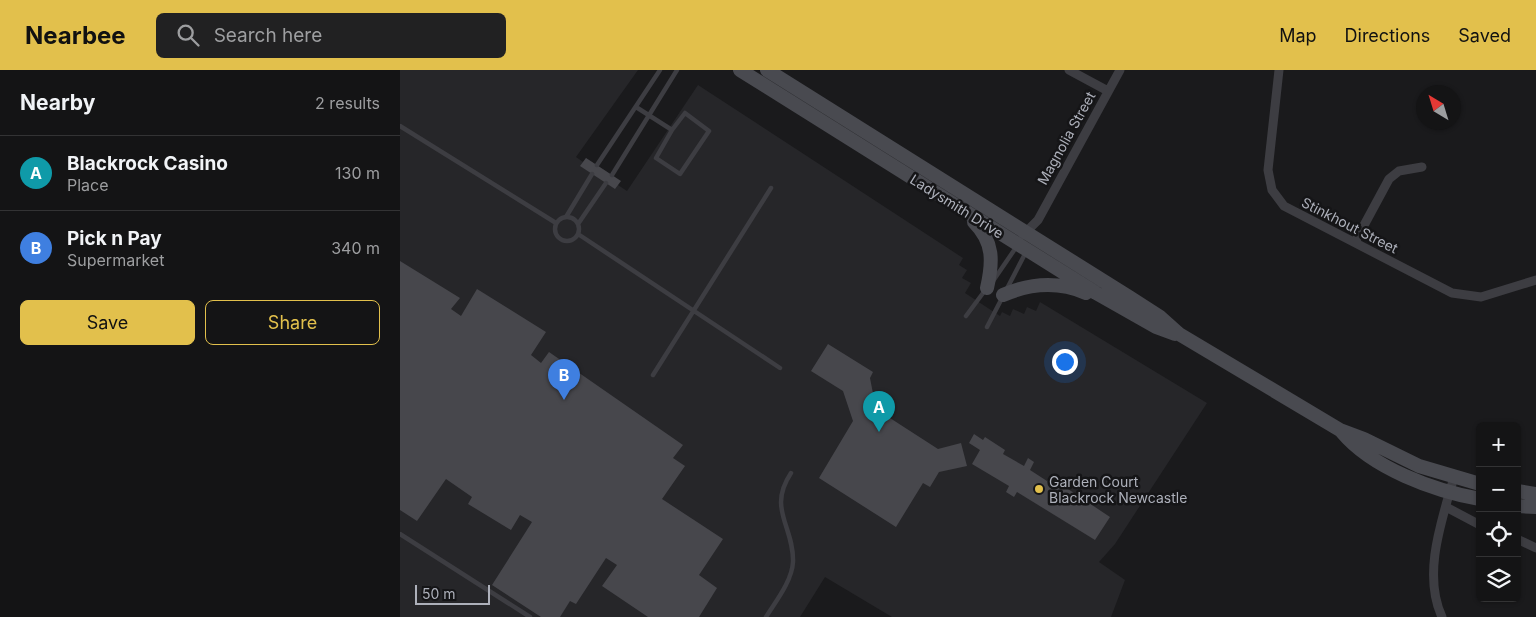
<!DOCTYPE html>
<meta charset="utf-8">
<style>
body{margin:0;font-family:Inter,sans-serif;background:#212122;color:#f1f3f6}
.controls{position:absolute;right:15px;bottom:15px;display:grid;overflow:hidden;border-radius:8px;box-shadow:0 1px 4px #0004}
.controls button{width:45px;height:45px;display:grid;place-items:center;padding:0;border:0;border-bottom:1px solid #333334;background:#141415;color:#f1f3f6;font:25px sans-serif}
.compass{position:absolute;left:1016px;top:15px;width:45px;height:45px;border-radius:50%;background:#141415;box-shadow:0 1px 4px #0004;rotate:322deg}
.scale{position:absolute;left:15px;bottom:12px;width:75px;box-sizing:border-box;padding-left:5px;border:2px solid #adb0ba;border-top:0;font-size:14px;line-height:18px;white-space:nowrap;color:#adb0ba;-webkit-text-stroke:4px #151517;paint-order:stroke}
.you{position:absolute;left:664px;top:291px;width:18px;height:18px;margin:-12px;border:4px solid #fff;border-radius:50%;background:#1a73e8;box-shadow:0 0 0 8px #1a73e833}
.badge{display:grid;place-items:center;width:32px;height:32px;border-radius:50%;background:#e2c04c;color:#fff;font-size:16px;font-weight:700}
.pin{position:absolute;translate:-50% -41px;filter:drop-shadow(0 1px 2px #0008)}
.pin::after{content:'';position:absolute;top:26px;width:18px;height:15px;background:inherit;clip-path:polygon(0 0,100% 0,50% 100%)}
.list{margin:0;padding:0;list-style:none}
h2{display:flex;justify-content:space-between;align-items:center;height:65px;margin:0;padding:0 20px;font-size:21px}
h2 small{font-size:16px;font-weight:400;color:#9d9ea0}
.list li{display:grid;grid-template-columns:32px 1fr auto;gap:15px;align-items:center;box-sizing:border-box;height:75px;padding:0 20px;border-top:1px solid #333334}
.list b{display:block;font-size:19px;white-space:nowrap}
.list p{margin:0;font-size:16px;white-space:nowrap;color:#9d9ea0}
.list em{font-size:16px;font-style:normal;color:#9d9ea0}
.actions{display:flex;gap:10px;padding:15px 20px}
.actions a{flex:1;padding:11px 0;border:1px solid #e2c04c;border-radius:8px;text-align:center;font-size:18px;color:#e2c04c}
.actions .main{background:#e2c04c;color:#111}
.icon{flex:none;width:28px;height:28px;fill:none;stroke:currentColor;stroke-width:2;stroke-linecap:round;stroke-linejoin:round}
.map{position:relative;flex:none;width:1136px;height:547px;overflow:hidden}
header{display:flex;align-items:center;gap:30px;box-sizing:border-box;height:70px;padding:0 25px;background:#e2c04c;color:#111}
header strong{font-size:24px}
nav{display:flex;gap:28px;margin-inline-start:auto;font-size:18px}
.search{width:350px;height:45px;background:#212122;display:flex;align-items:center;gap:12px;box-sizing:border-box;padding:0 18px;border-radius:8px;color:#9d9ea0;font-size:19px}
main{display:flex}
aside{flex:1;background:#141415}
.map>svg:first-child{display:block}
.built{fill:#262629}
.building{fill:#47474c}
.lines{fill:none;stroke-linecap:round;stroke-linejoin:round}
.lane{stroke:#3d3d42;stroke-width:4.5}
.street{stroke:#3d3d42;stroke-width:9}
.secondary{stroke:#494a50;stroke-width:14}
.poi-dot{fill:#e2c04c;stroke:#151517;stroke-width:2}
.labels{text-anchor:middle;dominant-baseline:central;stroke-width:5;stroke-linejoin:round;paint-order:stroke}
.street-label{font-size:14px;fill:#adb0ba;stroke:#151517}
.poi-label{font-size:14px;fill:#adb0ba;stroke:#151517;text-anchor:start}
</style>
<header>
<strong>Nearbee</strong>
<div class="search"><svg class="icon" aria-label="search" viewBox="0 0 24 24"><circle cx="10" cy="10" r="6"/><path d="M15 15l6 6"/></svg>Search here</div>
<nav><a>Map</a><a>Directions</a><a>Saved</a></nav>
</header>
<main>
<aside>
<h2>Nearby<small>2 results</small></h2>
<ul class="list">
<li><span class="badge" style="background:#0f9aa8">A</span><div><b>Blackrock Casino</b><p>Place</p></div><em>130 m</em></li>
<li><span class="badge" style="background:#3f7fe0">B</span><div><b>Pick n Pay</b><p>Supermarket</p></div><em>340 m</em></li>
</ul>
<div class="actions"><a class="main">Save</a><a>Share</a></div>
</aside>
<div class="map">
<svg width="1136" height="547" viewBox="0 0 1136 547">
<rect width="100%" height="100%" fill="#1a1a1c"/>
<path class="built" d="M 0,0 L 238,0 L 176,87 L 183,92 L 186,88 L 212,105 L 218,115 L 227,121 L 298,15 L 563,188 L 559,195 L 567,200 L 562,208 L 571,213 L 565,223 L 600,246 L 602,242 L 610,246 L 613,239 L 624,244 L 627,237 L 636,241 L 640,232 L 807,333 L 715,474 L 699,492 L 725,510 L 711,547 L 492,547 L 425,507 L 400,547 L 0,547 Z"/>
<path class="building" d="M 186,88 L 221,111 L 215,119 L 180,96 Z
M 0,191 L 60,228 L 51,239 L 61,246 L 77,219 L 146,262 L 131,285 L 141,293 L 149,282 L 283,375 L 273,388 L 285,396 L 262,429 L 323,469 L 299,505 L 317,518 L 299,547 L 248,547 L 202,516 L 217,495 L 206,488 L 176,534 L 170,531 L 160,547 L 141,547 L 92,515 L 132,452 L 120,445 L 111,460 L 68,434 L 72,427 L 46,409 L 17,451 L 0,440 Z
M 428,274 L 473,302 L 470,308 L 476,339 L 538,379 L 561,373 L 567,396 L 539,402 L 530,417 L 523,413 L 496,457 L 419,408 L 453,351 L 443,321 L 411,301 Z
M 574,364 L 583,370 L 585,367 L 605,380 L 603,384 L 624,396 L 628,388 L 634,392 L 630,400 L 647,411 L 650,407 L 710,447 L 695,470 L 617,422 L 614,427 L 606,422 L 609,416 L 572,394 L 580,380 L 569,373 Z"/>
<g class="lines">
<path class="lane" d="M 236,37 L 272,60
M 285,43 L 309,61 L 280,104 L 256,88 L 272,60 Z
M 0,56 L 156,153
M 197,95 L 260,0
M 212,105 L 277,0
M 166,147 L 192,104
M155 159a12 12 0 1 1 24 0a12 12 0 1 1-24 0Z
M 178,154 L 206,113
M 178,164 L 380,298
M 593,211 L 617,176
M 566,246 L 586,219
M 587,257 L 626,182
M 253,305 L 371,118
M 0,464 L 130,547
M 366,547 C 376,531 392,511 393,492 C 394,456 367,439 391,403"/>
<path class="street" d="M 669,0 L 708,21
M 879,0 L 868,100 L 872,120 L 884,136 L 1052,223 L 1081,227 L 1136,210
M 623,165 L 638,150 L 720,0
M 955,172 L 989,109 L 999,101 L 1022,97
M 1046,437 L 1080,455
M 1117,469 L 1136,478
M 1042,547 C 1022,504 1042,450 1054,407"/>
<path class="secondary" d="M 340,0 L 696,223 L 756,257 L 775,264
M 367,0 L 729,227 L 760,247 L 779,264 L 940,360 L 964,369 L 1019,396 L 1080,414
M 574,152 C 594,172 593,192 587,218
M 603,225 C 631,213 658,211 686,223
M 942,362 C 972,398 1034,421 1080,429
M 1117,421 L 1136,424
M 1117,436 L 1136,437"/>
</g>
<circle class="poi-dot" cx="639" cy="419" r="5"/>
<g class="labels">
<g class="street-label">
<text transform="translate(666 68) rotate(-61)">Magnolia Street</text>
<text transform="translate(557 136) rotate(32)">Ladysmith Drive</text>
<text transform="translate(950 155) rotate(27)">Stinkhout Street</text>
</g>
<g class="poi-label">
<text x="649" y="411">Garden Court<tspan x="649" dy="16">Blackrock Newcastle</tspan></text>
</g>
</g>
</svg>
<div class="controls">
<button>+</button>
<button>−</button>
<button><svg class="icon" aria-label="locate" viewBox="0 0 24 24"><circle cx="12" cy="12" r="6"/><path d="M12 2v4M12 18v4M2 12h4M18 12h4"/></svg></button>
<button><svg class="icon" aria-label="layers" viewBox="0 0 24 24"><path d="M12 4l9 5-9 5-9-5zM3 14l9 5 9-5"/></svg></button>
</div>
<svg class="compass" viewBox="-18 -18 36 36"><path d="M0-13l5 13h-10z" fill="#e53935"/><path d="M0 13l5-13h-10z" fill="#9d9ea0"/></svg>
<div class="scale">50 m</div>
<div class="you"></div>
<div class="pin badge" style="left:479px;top:362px;background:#0f9aa8">A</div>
<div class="pin badge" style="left:164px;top:330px;background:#3f7fe0">B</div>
</div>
</main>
